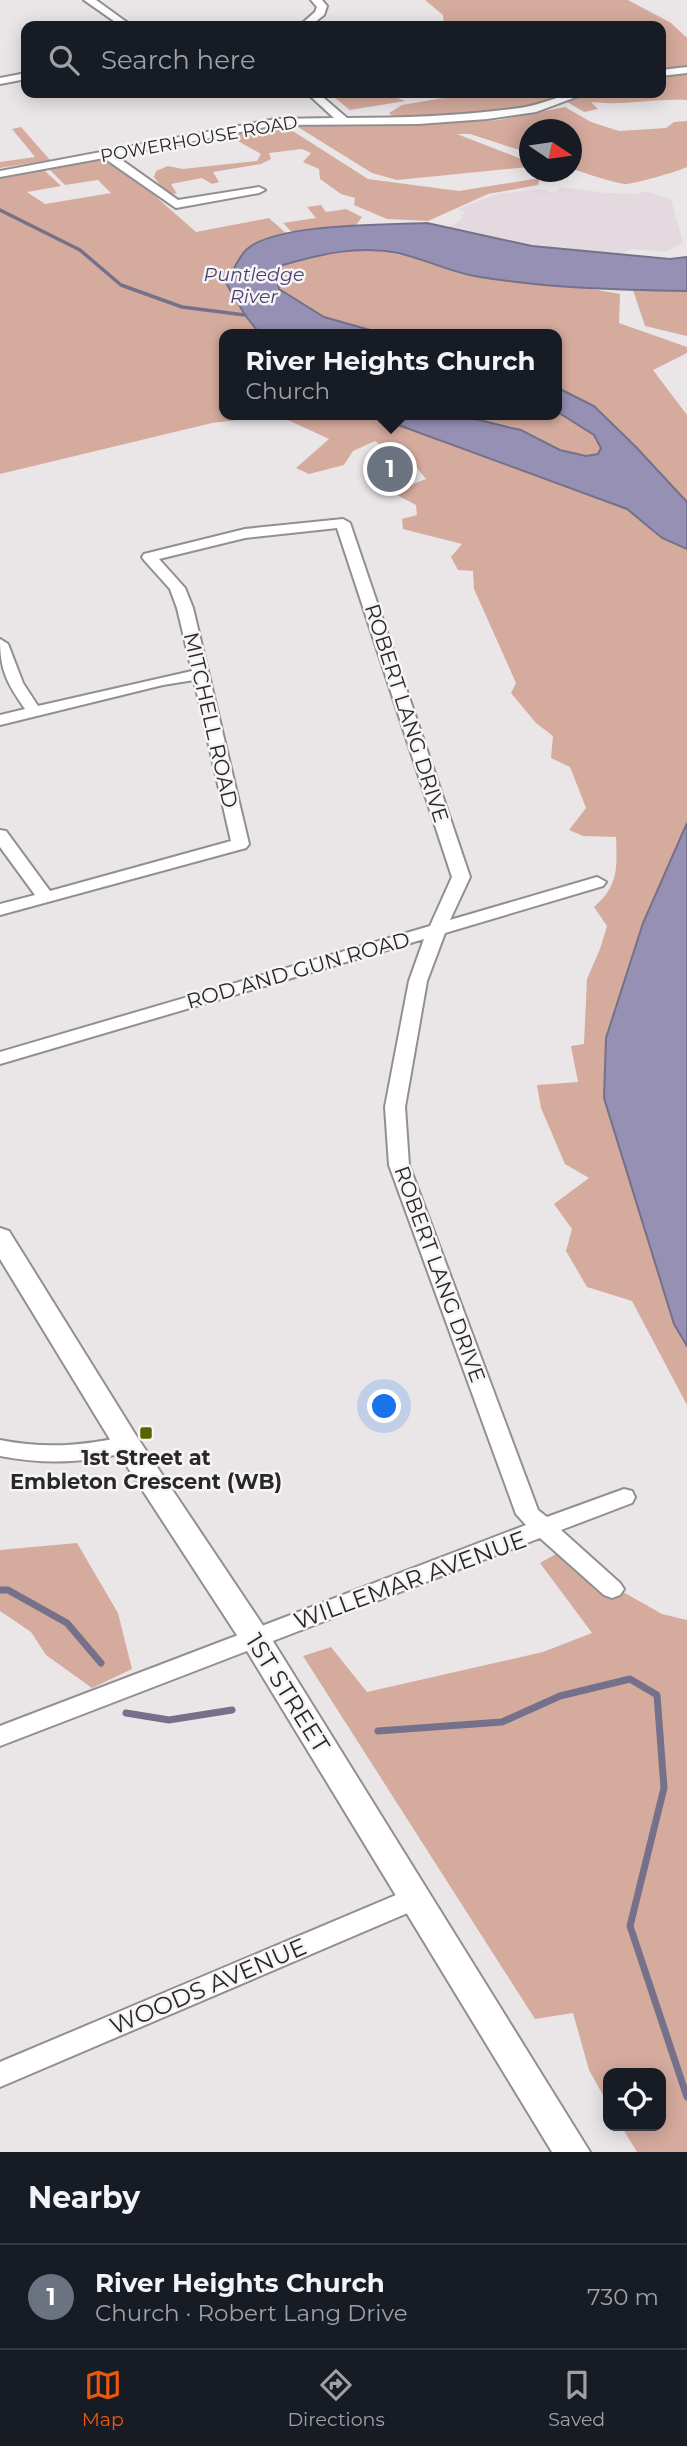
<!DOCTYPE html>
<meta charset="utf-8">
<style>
body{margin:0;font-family:Montserrat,sans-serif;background:#20242c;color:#f1f3f6}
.controls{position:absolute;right:21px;bottom:21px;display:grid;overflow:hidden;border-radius:14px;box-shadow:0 4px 18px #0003}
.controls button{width:63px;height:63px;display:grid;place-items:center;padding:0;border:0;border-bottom:2px solid #363941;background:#171b24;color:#f1f3f6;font:35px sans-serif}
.compass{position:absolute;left:519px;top:119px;width:63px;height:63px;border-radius:50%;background:#171b24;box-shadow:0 4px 18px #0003;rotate:103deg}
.you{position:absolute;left:385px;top:1407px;width:24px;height:24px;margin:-18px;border:5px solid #fff;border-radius:50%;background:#1a73e8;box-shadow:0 0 0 10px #1a73e833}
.badge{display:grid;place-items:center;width:46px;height:46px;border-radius:50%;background:#ea580c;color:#fff;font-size:23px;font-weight:700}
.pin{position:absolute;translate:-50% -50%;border:4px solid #fff;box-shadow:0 2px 7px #0006}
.popup{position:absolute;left:219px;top:329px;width:343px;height:91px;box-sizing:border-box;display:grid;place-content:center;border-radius:14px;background:#171b24;filter:drop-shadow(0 2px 5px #0005);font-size:23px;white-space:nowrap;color:#9ea1a6}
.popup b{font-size:26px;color:#f1f3f6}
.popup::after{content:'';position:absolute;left:50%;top:100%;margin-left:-14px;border:14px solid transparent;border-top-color:#171b24}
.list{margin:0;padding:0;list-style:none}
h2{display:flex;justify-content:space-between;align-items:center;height:91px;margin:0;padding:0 28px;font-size:30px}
h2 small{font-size:23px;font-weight:400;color:#9ea1a6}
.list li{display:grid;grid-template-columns:46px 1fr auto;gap:21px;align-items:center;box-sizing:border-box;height:105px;padding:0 28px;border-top:2px solid #363941}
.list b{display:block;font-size:26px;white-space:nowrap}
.list p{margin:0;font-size:23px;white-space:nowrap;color:#9ea1a6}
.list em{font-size:23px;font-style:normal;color:#9ea1a6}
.icon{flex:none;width:38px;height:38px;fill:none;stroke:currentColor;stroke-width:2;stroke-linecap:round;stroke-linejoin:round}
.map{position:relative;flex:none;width:687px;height:2152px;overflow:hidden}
.search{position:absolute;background:#171b24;box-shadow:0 4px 18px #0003;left:21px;right:21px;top:21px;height:77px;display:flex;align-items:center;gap:18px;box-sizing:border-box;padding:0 24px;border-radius:14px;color:#9ea1a6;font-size:26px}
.sheet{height:196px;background:#171b24}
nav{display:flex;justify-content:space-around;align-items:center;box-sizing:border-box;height:98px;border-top:2px solid #363941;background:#171b24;font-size:19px;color:#9ea1a6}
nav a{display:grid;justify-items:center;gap:4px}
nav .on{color:#ea580c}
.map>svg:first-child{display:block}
.built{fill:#e4d9df}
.forest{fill:#d5ab9e}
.water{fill:#9690b4;stroke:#75718a;stroke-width:2}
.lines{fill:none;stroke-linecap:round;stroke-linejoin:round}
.stream-far1{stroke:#75718a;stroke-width:3.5}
.stream{stroke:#75718a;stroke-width:7}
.minor-casing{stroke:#928f90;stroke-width:4}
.tertiary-casing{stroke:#928f90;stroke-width:4}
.minor{fill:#fff;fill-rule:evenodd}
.tertiary{fill:#fff;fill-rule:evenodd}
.poi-dot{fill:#5b6301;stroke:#f7f4f5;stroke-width:2.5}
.labels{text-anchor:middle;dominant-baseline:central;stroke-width:5;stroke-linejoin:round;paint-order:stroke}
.far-street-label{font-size:18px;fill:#292829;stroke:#f7f4f5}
.far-water-label{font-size:19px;font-style:italic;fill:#4c4072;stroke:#f7f4f5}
.street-label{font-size:21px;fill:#292829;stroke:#f7f4f5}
.poi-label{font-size:21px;font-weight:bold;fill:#292829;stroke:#f7f4f5}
.near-street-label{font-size:24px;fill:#292829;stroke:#f7f4f5}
</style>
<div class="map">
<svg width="687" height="2152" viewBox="0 0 687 2152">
<rect width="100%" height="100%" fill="#eae6e8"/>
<path class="built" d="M 561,187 L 607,193 L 638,194 L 645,191 L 671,199 L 683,243 L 666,252 L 631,249 L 621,254 L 532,246 L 447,228 L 463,218 L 460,215 L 467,214 L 458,209 L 497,194 L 539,189 L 555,193 Z"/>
<path class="forest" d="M 425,0 L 628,0 L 671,23 L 687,38 L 687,65 L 661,69 L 661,26 L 444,26 L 443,15 Z
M 687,73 L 687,100 C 654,98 624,106 591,102 L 598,109 L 584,112 L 564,100 L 583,93 L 661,93 L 661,76 Z
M 329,93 C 354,93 383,90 405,101 L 350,110 Z
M 473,93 L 572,93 L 527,108 L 464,115 L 393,117 L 389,113 L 402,105 Z
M 565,107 L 591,122 L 619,131 L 666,128 L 674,122 L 687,121 L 687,167 C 680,171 631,185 624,184 C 607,181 589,174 572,169 L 572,130 L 530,130 L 529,153 L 470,134 L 457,134 L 529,162 L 529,167 L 397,180 L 372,173 L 293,124 L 423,124 L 499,120 Z
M 285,126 L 368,179 L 459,191 L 540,178 L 538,185 L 488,194 L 428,221 L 387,219 L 354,205 L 355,198 L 341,194 L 320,179 L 319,169 L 303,162 L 311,153 L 302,149 L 269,153 L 271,159 L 261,164 L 213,172 L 219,182 L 212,184 L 202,178 L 171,184 L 177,194 L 166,193 L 154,177 L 156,171 L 168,166 L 183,169 L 257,161 L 261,154 L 229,136 Z
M 21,127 L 50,160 L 0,168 L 0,162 L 35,157 L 12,129 Z
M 112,158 L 196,232 L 269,218 L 287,234 L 272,238 L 245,315 L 260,334 L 224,334 L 224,415 L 371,415 L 627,509 L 662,538 L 687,549 L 687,823 L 643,923 L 606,1037 L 604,1097 L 674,1324 L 687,1346 L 687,1405 L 632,1301 L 587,1287 L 566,1251 L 572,1229 L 554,1204 L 589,1178 L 565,1164 L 541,1108 L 537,1085 L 578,1082 L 571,1046 L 584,1044 L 587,979 L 600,949 L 607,926 L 594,907 C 619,885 617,868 616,837 L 583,836 L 569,830 L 586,808 L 570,767 L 551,758 L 553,736 L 536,723 L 511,693 L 516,683 L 474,589 L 473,571 L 458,570 L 451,557 L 462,544 L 403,529 L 402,519 L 417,515 L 416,505 L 397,495 L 408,486 L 426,479 L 407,456 L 390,453 L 375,441 L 353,451 L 344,465 L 309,474 L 296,468 L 329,439 L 277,415 L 212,423 L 0,474 L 0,177 L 44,170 L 61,186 L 27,192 L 45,204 L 111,193 L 98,180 L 65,185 L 49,169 Z
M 321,205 L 326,212 L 346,209 L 362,217 L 356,225 L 293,233 L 283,223 L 316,218 L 307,207 Z
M 367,249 L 620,294 L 619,323 L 687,347 L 687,353 L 653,370 L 687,415 L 687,502 L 636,447 L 594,406 L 556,387 L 556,334 L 384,334 L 324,317 L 279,289 L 276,274 L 283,265 L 331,252 Z
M 633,290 L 687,291 L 687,336 L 645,326 Z
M 556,411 L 594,435 L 601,448 L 598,454 C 567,460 548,440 522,430 C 502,422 479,421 458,415 L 556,415 Z
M 77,1543 L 118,1613 L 132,1669 L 92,1688 L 46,1655 L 31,1632 L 0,1611 L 0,1550 Z
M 556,1554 L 662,1614 L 687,1620 L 687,2152 L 637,2152 L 621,2126 L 661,2126 L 661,2073 L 608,2073 L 608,2104 L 589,2070 L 573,2013 L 535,2019 L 303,1656 L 331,1647 L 367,1692 L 543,1652 L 592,1633 L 540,1563 Z"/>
<path class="water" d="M 427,223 L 532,246 L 670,259 L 687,257 L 687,291 C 618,290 548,288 480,277 C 452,273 425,259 398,253 C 358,245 321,254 283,265 L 276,274 L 279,289 L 324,317 L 384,334 L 260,334 L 245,315 L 226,283 C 232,273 238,258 246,250 C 274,223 387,225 427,223 Z
M 556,387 L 594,406 L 636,447 L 687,502 L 687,549 L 662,538 L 627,509 L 371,415 L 458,415 L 521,430 L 560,450 L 586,456 L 598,454 L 601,448 L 594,435 L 556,411 Z
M 687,823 L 687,1346 L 674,1324 L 604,1098 L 606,1038 L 643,923 Z"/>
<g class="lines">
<path class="stream-far1" d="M 0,210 L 80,250 L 121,285 L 182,307 L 245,315"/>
<path class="stream" d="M 0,1590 L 8,1590 L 67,1623 L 101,1663
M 126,1713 L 169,1720 L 232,1710
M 378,1731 L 502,1722 L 560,1696 L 630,1679 L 657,1695 L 664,1788 L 630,1926 L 687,2097"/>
<g class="minor-casing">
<path id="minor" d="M 84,0 L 96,0 L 132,26 L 121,26 Z
M 311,0 L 322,0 L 327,6 L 324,15 L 310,26 L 299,26 L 315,12 L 317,7 Z
M 687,67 L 687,73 L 661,76 L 661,70 Z
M 26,73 L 26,79 L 0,84 L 0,78 Z
M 307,93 L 318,93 L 347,118 C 405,118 462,116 520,108 C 543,105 564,92 587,93 L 536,112 L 487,119 L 418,124 L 276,125 L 116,156 L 178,200 L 259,187 L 265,190 L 259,193 L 176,208 L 104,158 L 0,177 L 0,171 L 276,119 L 334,118 Z
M 343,519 L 350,523 L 470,877 L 450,920 L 597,877 L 606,882 L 603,886 L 445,933 L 427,981 L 405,1107 L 409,1165 L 538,1510 L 547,1517 L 624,1489 L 632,1491 L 635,1497 L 632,1503 L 561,1530 L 620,1583 L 624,1589 L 620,1595 L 612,1598 L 604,1595 L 540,1538 L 0,1746 L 0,1726 L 526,1525 L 516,1514 L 389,1165 L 385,1107 L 409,981 L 424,939 L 0,1064 L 0,1052 L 430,926 L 452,877 L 337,528 L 245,538 L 159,559 L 185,588 L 193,608 L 249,844 L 246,848 L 0,915 L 0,904 L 35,895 L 0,847 L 0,830 L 6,831 L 50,891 L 231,841 L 194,680 L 163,685 L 0,725 L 0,715 L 25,709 C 7,683 0,671 0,639 L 8,644 L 23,683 L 38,706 L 192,671 L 177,608 L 170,589 L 144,560 L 142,557 L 144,554 L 245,529 Z
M 127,1436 L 135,1438 L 138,1444 L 135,1450 C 89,1463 47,1465 0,1456 L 0,1440 C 45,1449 83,1446 127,1436 Z
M 415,1887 L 424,1890 L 428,1898 L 424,1906 L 0,2087 L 0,2062 Z"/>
</g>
<g class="tertiary-casing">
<path id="tertiary" d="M 0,1228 L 9,1231 L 137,1437 L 266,1630 L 590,2152 L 552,2152 L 244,1646 L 117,1451 L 0,1259 Z"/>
</g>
<use href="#minor" class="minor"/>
<use href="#tertiary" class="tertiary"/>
</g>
<rect class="poi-dot" x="139" y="1426" width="14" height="14" rx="3.5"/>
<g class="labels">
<g class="far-street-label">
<text transform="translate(199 139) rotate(-10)">POWERHOUSE ROAD</text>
</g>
<g class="far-water-label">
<text x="254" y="274">Puntledge<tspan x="254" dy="22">River</tspan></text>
</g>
<g class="street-label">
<text transform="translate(407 713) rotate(72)">ROBERT LANG DRIVE</text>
<text transform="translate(211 720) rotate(77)">MITCHELL ROAD</text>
<text transform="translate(298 970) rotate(-16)">ROD AND GUN ROAD</text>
<text transform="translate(440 1274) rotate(70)">ROBERT LANG DRIVE</text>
</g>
<g class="poi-label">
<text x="146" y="1457">1st Street at<tspan x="146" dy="24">Embleton Crescent (WB)</tspan></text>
</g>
<g class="near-street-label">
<text transform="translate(410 1580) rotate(-20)">WILLEMAR AVENUE</text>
<text transform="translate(288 1693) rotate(58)">1ST STREET</text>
<text transform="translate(208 1986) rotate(-23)">WOODS AVENUE</text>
</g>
</g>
</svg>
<div class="controls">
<button><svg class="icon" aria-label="locate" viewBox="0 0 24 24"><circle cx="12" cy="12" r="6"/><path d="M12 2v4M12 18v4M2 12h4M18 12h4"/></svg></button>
</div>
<svg class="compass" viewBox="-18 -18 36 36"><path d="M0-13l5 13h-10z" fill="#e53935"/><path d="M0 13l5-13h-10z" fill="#9ea1a6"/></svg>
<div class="you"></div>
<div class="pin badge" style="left:390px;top:469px;background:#6b7280">1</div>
<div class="popup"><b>River Heights Church</b>Church</div>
<div class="search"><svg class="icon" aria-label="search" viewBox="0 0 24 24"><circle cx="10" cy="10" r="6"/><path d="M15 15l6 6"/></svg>Search here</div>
</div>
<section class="sheet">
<h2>Nearby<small></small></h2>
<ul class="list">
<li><span class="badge" style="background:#6b7280">1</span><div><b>River Heights Church</b><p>Church · Robert Lang Drive</p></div><em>730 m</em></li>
</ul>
</section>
<nav>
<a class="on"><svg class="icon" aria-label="map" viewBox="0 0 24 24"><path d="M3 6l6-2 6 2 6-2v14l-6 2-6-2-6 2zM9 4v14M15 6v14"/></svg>Map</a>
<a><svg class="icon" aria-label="directions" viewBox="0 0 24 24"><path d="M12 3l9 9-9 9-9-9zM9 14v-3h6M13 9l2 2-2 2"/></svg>Directions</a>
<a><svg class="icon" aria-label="saved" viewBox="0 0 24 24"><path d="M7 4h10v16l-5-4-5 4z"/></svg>Saved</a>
</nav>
